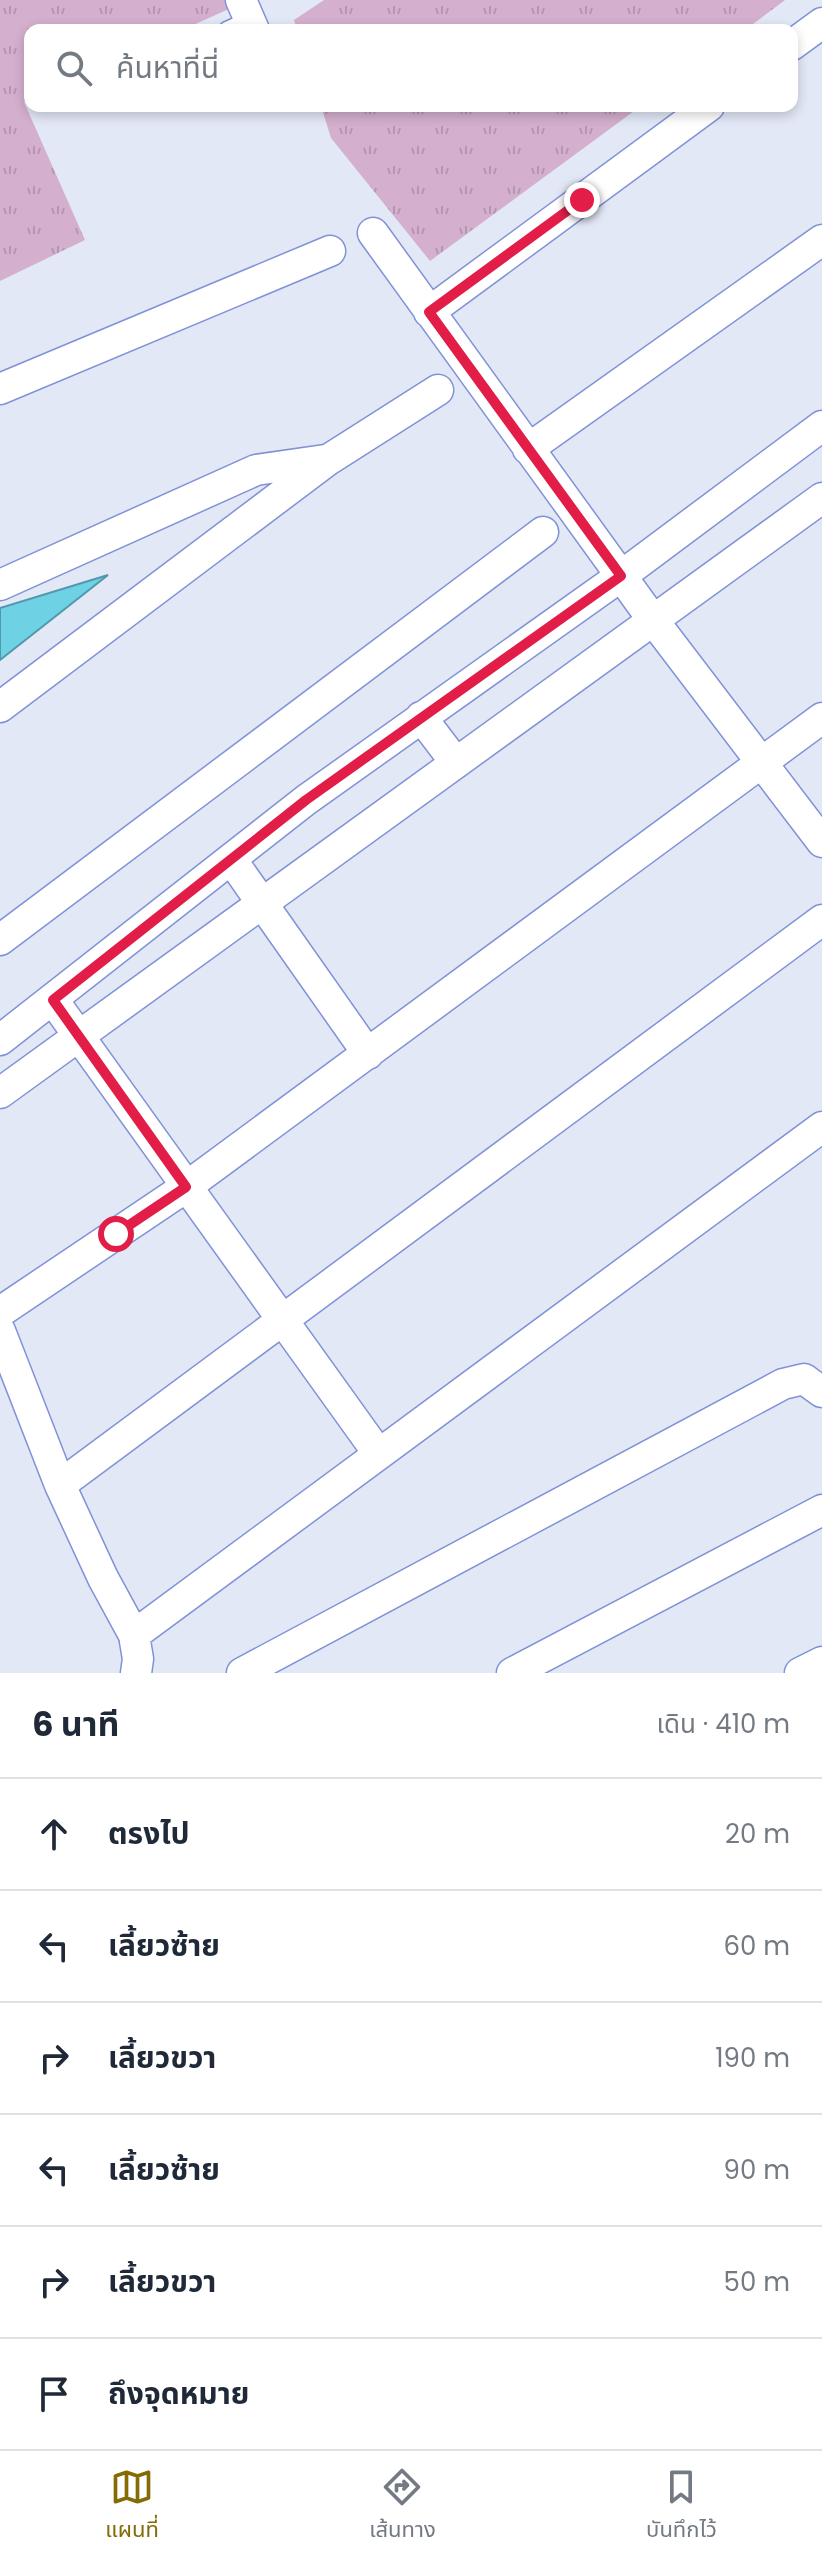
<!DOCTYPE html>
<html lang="th">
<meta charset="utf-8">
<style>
:root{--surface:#fff;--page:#f6f6f7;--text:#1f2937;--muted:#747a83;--line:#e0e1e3;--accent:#846b05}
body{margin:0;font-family:Poppins,"Noto Sans Thai",sans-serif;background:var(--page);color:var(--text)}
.stop{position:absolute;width:24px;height:24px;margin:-18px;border:6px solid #e11d48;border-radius:50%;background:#fff}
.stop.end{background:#e11d48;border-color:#fff;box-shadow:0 2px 8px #0008}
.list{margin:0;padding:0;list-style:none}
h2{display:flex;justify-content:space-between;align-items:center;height:104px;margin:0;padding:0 32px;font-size:34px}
h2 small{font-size:26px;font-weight:400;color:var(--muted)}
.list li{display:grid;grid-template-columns:52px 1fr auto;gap:24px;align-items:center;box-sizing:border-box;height:112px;padding:0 32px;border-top:2px solid var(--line)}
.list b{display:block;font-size:30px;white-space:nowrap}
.list em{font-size:26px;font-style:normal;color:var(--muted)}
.icon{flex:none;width:44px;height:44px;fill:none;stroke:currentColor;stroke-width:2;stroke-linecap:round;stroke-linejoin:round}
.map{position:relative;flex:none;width:822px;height:1673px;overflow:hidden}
.search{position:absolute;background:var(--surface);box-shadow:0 4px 12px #0003;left:24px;right:24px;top:24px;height:88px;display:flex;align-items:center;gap:20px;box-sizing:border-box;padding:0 28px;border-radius:16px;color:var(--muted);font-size:30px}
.sheet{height:776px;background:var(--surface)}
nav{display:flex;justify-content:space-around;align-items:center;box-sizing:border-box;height:112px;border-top:2px solid var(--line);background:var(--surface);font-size:22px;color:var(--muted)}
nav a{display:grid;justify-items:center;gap:4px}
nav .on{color:var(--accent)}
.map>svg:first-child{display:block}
</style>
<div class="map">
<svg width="822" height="1673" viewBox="0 0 822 1673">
<defs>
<pattern id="grass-tufts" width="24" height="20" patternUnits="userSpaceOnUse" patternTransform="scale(2)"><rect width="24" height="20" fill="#d4afce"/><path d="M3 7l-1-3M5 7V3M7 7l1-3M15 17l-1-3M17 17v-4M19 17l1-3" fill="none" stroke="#b596b1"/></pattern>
</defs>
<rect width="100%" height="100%" fill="#e3e8f7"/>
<!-- grass -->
<path fill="url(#grass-tufts)" d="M0,0h225l4,9 -47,21h-152v69l-6,3 61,138 -85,41z
M324,0h461l-40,30h-448l-3,-10z
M321,106h320l-211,155 -99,-123z"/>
<!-- water -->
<path fill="#6fd1e4" stroke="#5298ad" stroke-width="2" d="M108,575l-108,85v-52z"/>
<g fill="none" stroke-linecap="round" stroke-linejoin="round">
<!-- service casing -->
<g stroke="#8092d7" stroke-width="19">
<path id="service" d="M227,30l22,-10"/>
</g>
<!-- minor casing -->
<g stroke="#8092d7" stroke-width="33">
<path id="minor" d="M241,0l13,30
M792,45l30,-22
M373,233l280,387 169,222
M429,312l280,-206
M0,389l330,-138
M528,449l294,-209
M0,585l256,-115 69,-10
M0,707l328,-247 110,-70
M421,717l35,46
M231,859l137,195
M0,940l543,-408
M53,1000l325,453
M0,1040l306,-240 315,-224 201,-150
M0,1093l822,-595
M0,1312l186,-125 636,-469
M0,1331l60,154 43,93 31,57 4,24 -2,14
M60,1485l762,-565
M134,1635l688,-508
M242,1673l541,-289 21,-5 18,13
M512,1673l310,-163
M800,1673l22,-11"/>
</g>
<!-- service -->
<use href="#service" stroke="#fff" stroke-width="16"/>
<!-- minor -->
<use href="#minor" stroke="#fff" stroke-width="30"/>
</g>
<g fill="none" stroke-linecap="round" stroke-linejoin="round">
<!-- route -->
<path stroke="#e11d48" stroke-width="10" d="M116,1234l70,-47 -133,-187 253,-200 315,-224 -192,-264 153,-112"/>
</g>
</svg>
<div class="stop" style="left:116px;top:1234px"></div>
<div class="stop end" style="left:582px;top:200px"></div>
<div class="search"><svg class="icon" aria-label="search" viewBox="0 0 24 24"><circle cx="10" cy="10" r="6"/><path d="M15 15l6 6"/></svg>ค้นหาที่นี่</div>
</div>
<section class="sheet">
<h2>6 นาที<small>เดิน · 410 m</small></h2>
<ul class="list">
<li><svg class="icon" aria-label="ahead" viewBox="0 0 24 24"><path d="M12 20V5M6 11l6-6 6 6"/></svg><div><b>ตรงไป</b></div><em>20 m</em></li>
<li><svg class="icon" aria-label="left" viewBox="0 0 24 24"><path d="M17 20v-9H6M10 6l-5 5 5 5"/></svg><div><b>เลี้ยวซ้าย</b></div><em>60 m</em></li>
<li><svg class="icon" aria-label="right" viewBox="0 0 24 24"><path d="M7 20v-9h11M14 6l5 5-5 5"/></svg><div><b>เลี้ยวขวา</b></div><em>190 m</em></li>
<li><svg class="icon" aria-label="left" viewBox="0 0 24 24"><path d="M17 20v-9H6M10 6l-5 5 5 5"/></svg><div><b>เลี้ยวซ้าย</b></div><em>90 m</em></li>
<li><svg class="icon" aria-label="right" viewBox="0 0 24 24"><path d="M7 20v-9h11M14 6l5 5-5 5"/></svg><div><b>เลี้ยวขวา</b></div><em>50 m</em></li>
<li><svg class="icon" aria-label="arrive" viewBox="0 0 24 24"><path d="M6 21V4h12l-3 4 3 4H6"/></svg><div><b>ถึงจุดหมาย</b></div></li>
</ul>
</section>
<nav>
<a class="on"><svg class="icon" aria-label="map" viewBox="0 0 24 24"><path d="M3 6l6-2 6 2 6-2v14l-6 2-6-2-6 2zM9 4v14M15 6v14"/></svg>แผนที่</a>
<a><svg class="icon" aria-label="directions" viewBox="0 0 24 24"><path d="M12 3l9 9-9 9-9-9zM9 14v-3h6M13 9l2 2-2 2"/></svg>เส้นทาง</a>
<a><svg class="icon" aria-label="saved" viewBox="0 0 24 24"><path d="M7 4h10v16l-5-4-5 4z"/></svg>บันทึกไว้</a>
</nav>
